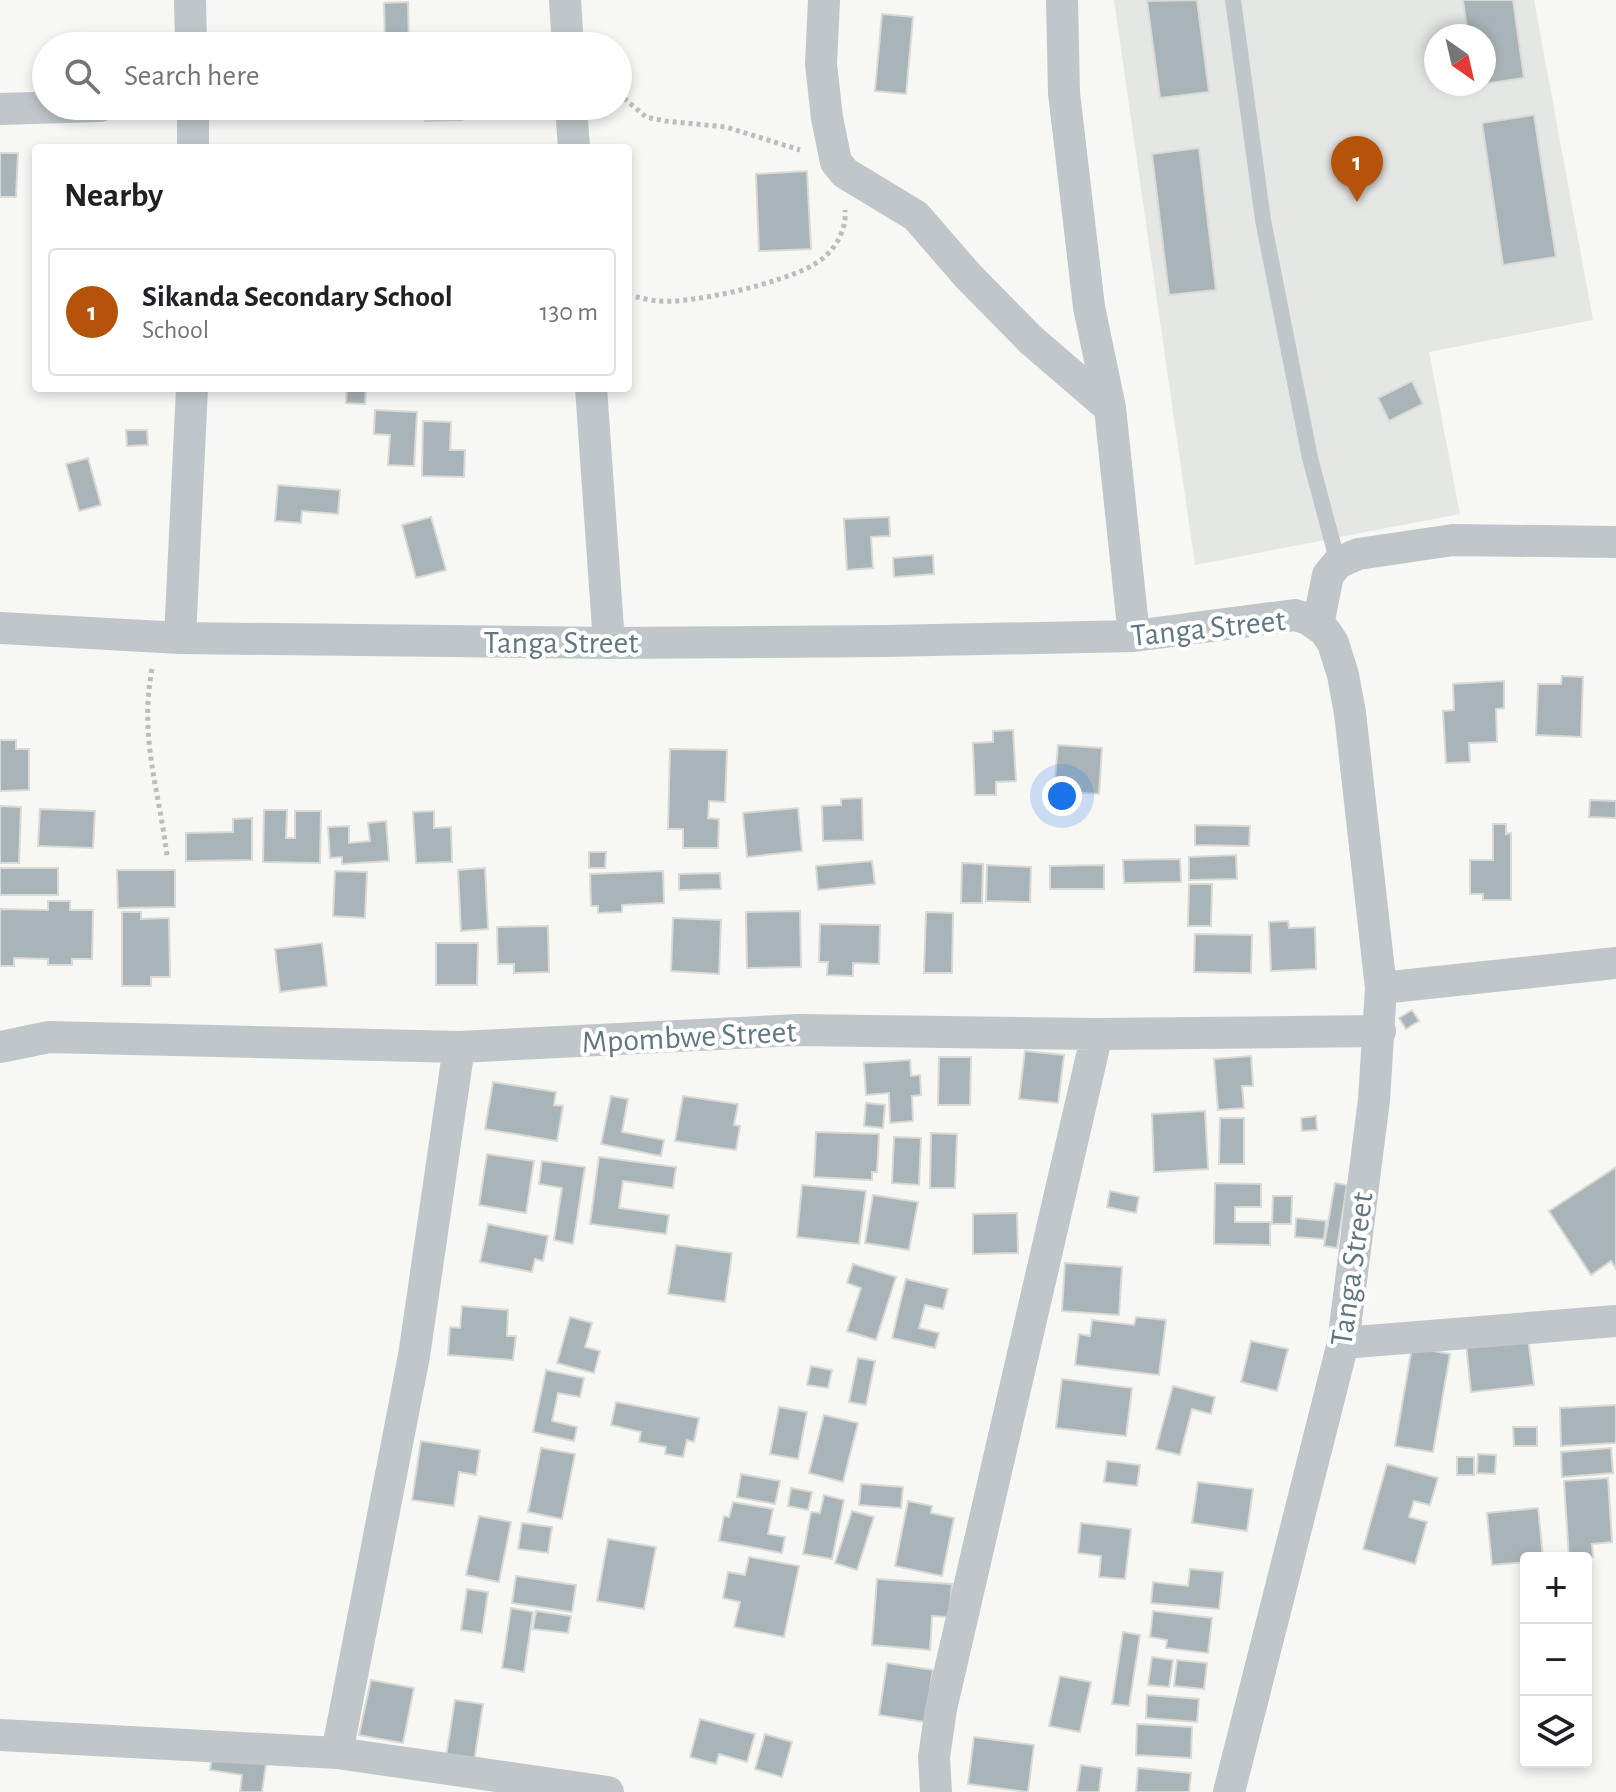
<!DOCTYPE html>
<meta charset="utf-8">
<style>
:root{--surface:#fff;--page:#f6f6f6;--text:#202124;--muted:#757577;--line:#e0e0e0;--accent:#b45309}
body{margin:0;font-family:"Alegreya Sans",sans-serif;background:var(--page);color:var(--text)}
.controls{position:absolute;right:24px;bottom:24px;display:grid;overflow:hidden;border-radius:8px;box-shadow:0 4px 12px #0003}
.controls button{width:72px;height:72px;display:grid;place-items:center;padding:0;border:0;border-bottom:2px solid var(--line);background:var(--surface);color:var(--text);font:40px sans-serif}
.compass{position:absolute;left:1424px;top:24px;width:72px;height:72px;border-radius:50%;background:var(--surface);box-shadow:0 4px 12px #0003;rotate:146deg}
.you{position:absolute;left:1062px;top:796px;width:28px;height:28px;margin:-20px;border:6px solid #fff;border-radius:50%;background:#1a73e8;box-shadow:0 0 0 12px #1a73e833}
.badge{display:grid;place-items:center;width:52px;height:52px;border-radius:50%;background:var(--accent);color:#fff;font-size:26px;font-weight:700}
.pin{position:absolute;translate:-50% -66px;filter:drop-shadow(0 2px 4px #0008)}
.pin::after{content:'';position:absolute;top:42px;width:28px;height:24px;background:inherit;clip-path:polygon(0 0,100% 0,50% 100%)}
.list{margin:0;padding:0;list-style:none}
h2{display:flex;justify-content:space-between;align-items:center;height:104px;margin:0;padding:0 32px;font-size:34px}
h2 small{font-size:26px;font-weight:400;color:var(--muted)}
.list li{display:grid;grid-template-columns:52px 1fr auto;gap:24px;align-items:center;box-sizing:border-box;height:128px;margin:0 16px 16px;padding:0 16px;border:2px solid var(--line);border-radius:8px}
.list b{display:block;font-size:30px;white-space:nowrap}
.list p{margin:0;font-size:26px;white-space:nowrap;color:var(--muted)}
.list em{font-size:26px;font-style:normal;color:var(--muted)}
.icon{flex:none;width:44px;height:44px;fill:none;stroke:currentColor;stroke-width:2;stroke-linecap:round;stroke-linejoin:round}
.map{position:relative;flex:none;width:1616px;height:1792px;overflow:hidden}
.search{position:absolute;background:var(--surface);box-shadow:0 4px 12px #0003;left:32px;top:32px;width:600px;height:88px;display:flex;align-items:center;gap:20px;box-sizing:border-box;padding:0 28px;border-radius:44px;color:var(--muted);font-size:30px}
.panel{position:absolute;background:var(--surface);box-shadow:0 4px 12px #0003;left:32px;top:144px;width:600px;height:248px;border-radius:8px}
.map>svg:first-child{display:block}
</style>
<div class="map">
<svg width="1616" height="1792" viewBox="0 0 1616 1792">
<rect width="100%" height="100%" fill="#f7f7f4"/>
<!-- built -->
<path fill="#e5e7e5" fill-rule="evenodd" d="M1114,0h420l59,320 -164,32 31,162 -265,51zM1436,36h48v48h-48z"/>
<!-- building -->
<path fill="#a8b4b8" stroke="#d9d9d6" stroke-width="2" d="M1197,0l12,92 -49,6 -13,-97z
M1463,0h50l11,78 -40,6v-48h-16z
M408,2l1,44h-37l13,-1 -1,-42z
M882,14l31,3 -7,77 -31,-3z
M425,106h37v14l-37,1z
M1534,115l22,142 -53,8 -21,-142z
M1199,148l17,142 -47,5 -17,-141z
M0,153h18l-2,44h-16z
M807,171l4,78 -52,2 -3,-77z
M1412,381l11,23 -34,17 -11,-23z
M347,388h19l-1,16 -19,-1z
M375,410l42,2 -3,54 -26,-1 2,-30 -16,-1z
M423,421l28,1 -1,28h15l-1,27 -42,-1z
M126,430h21l1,15 -21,1z
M88,458l13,47 -22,6 -13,-47z
M278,485l62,5 -2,24 -36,-3 -1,12 -26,-2z
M431,517l15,53 -30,8 -14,-53z
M889,517l1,19 -19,1 2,31 -26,2 -3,-51z
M933,555l1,19 -40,3 -1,-19z
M1562,676l21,1 -2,60 -45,-2 2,-51h23z
M1504,681v27l-8,1 1,33 -28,1 1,19 -24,1 -3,-52 11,-1 -1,-26z
M1013,730l3,51 -20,1v13h-21l-2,-52 20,-1v-11z
M0,740h16v9h13v41l-29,1z
M1058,745l44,3 -3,46 -45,-3z
M670,749l57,1 -2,52 -16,-1 -1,17 11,1 -1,29h-35v-19h-15z
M862,798l1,42 -40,1 -1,-35 19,-1v-6z
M1590,800l26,1v17l-27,-1z
M0,806l21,1 -2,56h-19z
M798,808l4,43 -55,6 -4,-44z
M40,809l55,2 -2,37 -55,-2z
M264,810h23l-1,28h9v-27h26l-1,52 -57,-1z
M434,811v17l17,-1 1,35 -36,1 -3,-51z
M252,818v42l-66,1v-28l47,-1v-13z
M386,821l3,40 -47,3v-7l-12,1 -2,-31 21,-1v17l21,-2 -2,-18z
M1493,824h13v10l5,-1v67h-28v-6h-13v-34h23z
M1195,825l55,1 -1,20 -54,-1z
M589,852h17l-1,16h-16z
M1236,855l1,24 -48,1v-23z
M1180,859l1,23 -57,1 -1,-23z
M872,861l3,23 -57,6 -2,-24z
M962,863l21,1 -1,39h-21z
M987,865l44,2 -1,35 -44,-1z
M1104,865v24h-54v-23z
M0,868h58v27h-58z
M485,868l3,61 -27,2 -3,-61z
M117,870h58v37l-57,1z
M335,871l32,1 -2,46 -32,-2z
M663,871l1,32 -42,2v7l-24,1v-7h-7l-1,-32z
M720,873l1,16 -42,1v-16z
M1189,884h23l-1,42h-23z
M48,901h22v9h23l-1,49h-20v6h-24v-6l-34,-1v8h-14v-57l48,1z
M800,911l1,56 -54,1 -1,-56z
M122,912h19v7l28,-1 1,59h-19v9h-29z
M926,912l27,1 -1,60h-28z
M673,918l48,2 -2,54 -48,-3z
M1288,921l1,7 26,-1 1,42 -45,2 -2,-49z
M820,924l60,1 -1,39 -26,-1v13l-26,-1 1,-13h-9z
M548,926l1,46 -35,1v-9h-16l-1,-37z
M1195,934l57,1 -1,38 -57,-1z
M322,943l5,43 -47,6 -5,-43z
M436,943h42l-1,42h-41z
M1412,1010l7,11 -13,8 -7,-11z
M1025,1051l39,4 -6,48 -39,-4z
M1251,1056l2,30h-11l2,22 -26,2 -4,-51z
M939,1057h32l-1,48h-32z
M910,1060l1,16 9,-1 1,20 -9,1 1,25 -23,2 -1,-30 -23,2 -2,-32z
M493,1082l63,10 -2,13 9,1 -6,35 -72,-12z
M611,1096l17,3 -6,33 42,8 -3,16 -60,-12z
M683,1096l55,8 -4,21 6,1 -4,24 -61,-9z
M866,1103l19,2 -2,23 -19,-2z
M1205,1111l3,58 -54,3 -2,-58z
M1316,1116l1,14 -15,1 -1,-13z
M1220,1118h24v46h-25z
M816,1132l63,2 -2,38h-5v8l-58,-3z
M931,1133l26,1 -2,54h-25z
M894,1137l27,1 -2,47 -27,-2z
M487,1154l47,7 -8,52 -47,-8z
M599,1157l77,10 -3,21 -50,-7 -4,27 50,7 -3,19 -76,-10z
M542,1161l43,6 -12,77 -19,-4 8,-52 -23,-4z
M1616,1167v102l-5,-8 -20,14 -42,-64z
M1215,1183l46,1v23h-26v15h35v23l-56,-1z
M1335,1183l12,2 -10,63 -13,-2z
M802,1185l64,6 -7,53 -62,-7z
M1110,1191l29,6 -3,16 -29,-6z
M873,1195l45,7 -9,48 -44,-7z
M1273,1196h19l-1,28h-19z
M1017,1213l1,40 -45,1v-40z
M1296,1218l30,3 -2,18 -29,-2z
M488,1224l60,12 -5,25 -8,-2 -3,13 -52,-10z
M676,1245l56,8 -7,49 -57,-8z
M1065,1263l57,4 -3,48 -57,-4z
M853,1264l43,13 -20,63 -29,-9 14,-43 -14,-5z
M906,1279l42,10 -5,20 -18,-4 -6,23 20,5 -4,15 -43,-10z
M462,1306l46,4 -1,26h9l-3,24 -65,-5 2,-28 10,1z
M570,1317l22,6 -7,24 15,4 -6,22 -37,-10z
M1136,1317l30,3 -7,55 -84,-10 4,-31 11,2 2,-16 42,5z
M1528,1338l6,47 -63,7 -5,-48z
M1251,1341l37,8 -11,42 -36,-9z
M1412,1347l38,7 -17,98 -38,-6z
M858,1358l17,3 -9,44 -17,-3z
M811,1366l21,4 -4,18 -21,-3z
M546,1370l38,8 -4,19 -22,-4 -6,28 25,6 -3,14 -41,-9z
M1062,1379l70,9 -6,48 -70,-8z
M1173,1386l42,11 -4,17 -19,-5 -12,46 -24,-6z
M616,1402l83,16 -5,24 -7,-2 -4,17 -18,-3 1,-7 -27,-5 2,-10 -30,-7z
M1616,1405v38l-55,3 -1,-38z
M779,1407l28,5 -9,47 -28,-5z
M824,1415l34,8 -15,59 -34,-9z
M1513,1427h24v19h-23z
M421,1441l59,9 -4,25 -17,-3 -5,34 -42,-6z
M541,1448l34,6 -13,65 -34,-7z
M1611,1448l2,25 -51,4 -1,-25z
M1478,1454l18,1 -1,19 -18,-1z
M1457,1457h17v18h-17z
M1107,1461l33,4 -3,21 -33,-4z
M1387,1464l51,14 -8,27 -16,-4 -5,16 18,5 -12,42 -52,-15z
M741,1474l39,7 -5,23 -38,-7z
M1608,1478l4,64 -20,2 1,13 -24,1 -5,-77z
M1198,1482l55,7 -6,42 -55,-8z
M861,1484l42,3 -2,21 -42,-3z
M791,1488l21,4 -4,18 -20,-4z
M824,1495l20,5 -12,59 -29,-5 8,-42 9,1z
M908,1501l24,5 -1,7 23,5 -12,58 -47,-10z
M733,1502l40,7 -5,25 17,3 -3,16 -63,-12 5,-25 5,1z
M1538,1508l5,50h-17v4l-34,3 -5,-52z
M852,1511l22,6 -17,53 -22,-7z
M479,1516l32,6 -12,60 -33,-7z
M522,1523l30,4 -4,26 -30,-4z
M1081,1523l50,6 -6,50 -26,-2 2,-21 -23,-3z
M608,1539l48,8 -12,62 -47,-8z
M749,1557l50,9 -15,71 -50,-10 6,-25 -17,-4 5,-26 17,3z
M1190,1569l33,3 -4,37 -68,-6 2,-21 35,4z
M516,1576l60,9 -4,27 -60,-9z
M877,1579l75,5 -3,33 -17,-1 -2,34 -58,-5z
M467,1589l21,3 -6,41 -21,-3z
M511,1608l22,4 -9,60 -22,-4z
M536,1611l35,5 -3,17 -35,-4z
M1153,1611l59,7 -4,35 -42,-5 1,-8 -17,-3z
M1123,1632l17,3 -11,71 -17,-2z
M1152,1657l21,3 -4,27 -21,-2z
M1177,1660l30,3 -3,26 -30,-3z
M887,1663l46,7 -8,52 -46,-7z
M1060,1676l31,6 -11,50 -31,-6z
M371,1680l43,8 -11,55 -44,-8z
M1147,1695l52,4 -2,23 -51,-4z
M455,1700l28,4 -10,64 -28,-5z
M700,1719l55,15 -8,28 -28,-8 -3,10 -26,-7z
M1137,1724l55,3 -1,31 -55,-3z
M765,1734l27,8 -10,35 -27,-8z
M974,1737l60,8 -6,47 -60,-8z
M213,1749l54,8 -5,35h-22l2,-17 -32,-5z
M1081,1765l21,3 -3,24h-22z
M1138,1768l53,5 -2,19h-53z"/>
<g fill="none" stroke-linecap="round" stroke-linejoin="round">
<!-- path -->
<path stroke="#babec0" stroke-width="5" stroke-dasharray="4 4" stroke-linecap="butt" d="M618,93l28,24 19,4 61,6 74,23
M628,295c10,2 20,5 30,6 35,3 124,-18 155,-36 20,-11 34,-33 32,-55
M152,669c-13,69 7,120 15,187"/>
<!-- service -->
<path stroke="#c0c6c9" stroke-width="16" d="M1233,0l30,220 47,238 28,105"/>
<!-- minor -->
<path stroke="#c0c6c9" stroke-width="32" d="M190,0l1,46
M565,0l3,46
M824,0l-3,64 6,54 9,44 9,11 71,43 52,60 63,64 79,68
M1062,0l2,93 25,214 21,101 24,228
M193,106v42
M571,106l3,42
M0,109l100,-3
M591,388l18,255
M1318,625l10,-50 10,-12 20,-9 95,-14 163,2
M0,628l180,10 429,5 277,-2 248,-5 161,-21 13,4 17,12 8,12 10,32 7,38 31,275 -7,112 -31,243 -114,449
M180,638l12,-250
M1381,988l235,-25
M0,1047l49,-10 410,10 339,-17 299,4 283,-3
M1343,1343l273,-22
M0,1735l337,18 271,39
M337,1753l77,-397 45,-309
M936,1792l-2,-35 7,-48 156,-675"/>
</g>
<g text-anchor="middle" stroke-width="8" stroke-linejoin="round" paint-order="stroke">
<!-- street labels -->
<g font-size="32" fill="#607781" stroke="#fff">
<text transform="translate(1208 627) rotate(-6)" y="11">Tanga Street</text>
<text x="561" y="653">Tanga Street</text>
<text transform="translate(689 1036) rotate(-3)" y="11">Mpombwe Street</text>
<text transform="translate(1351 1269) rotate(-82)" y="11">Tanga Street</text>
</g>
</g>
</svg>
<div class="controls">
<button>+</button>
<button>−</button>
<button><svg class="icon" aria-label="layers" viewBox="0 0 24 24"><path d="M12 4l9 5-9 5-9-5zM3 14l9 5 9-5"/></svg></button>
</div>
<svg class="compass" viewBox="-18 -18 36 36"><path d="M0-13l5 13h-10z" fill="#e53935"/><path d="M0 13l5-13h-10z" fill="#757577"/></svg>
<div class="you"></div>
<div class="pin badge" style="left:1357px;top:202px">1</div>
<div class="search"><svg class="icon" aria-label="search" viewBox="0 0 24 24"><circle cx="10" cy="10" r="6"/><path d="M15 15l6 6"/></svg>Search here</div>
<section class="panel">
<h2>Nearby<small></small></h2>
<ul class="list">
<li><span class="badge">1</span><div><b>Sikanda Secondary School</b><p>School</p></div><em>130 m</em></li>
</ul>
</section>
</div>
